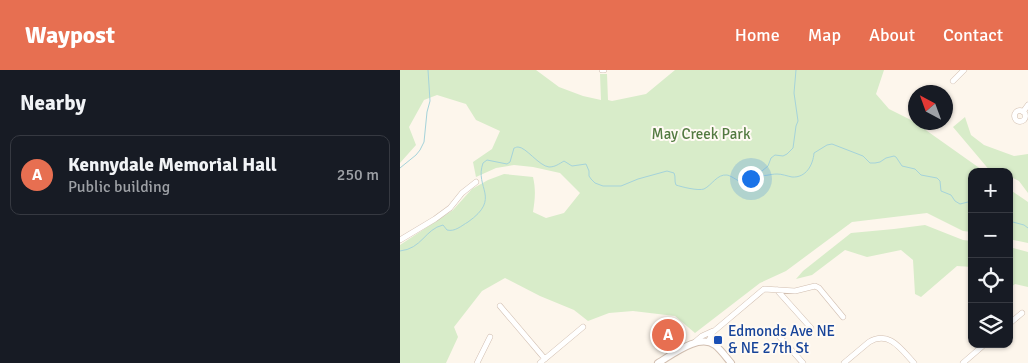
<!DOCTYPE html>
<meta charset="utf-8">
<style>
:root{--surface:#171b24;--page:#242831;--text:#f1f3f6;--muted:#9ea1a6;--line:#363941;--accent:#e76f51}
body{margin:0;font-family:Signika,sans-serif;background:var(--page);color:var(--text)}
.controls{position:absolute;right:15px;bottom:15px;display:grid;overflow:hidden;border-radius:10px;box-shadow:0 1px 4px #0004}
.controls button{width:45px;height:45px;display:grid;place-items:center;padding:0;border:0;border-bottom:1px solid var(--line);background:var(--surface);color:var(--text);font:25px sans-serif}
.compass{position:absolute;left:508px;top:15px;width:45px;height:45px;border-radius:50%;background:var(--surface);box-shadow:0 1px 4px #0004;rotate:319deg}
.you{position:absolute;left:350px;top:108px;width:18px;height:18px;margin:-12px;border:4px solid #fff;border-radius:50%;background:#1a73e8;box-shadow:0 0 0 8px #1a73e833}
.badge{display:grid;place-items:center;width:32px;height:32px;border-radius:50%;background:var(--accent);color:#fff;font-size:16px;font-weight:700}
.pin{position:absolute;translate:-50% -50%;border:2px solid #fff;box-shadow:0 1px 5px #0006}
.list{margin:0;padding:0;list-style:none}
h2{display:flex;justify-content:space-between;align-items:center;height:65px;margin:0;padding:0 20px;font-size:21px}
h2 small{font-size:16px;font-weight:400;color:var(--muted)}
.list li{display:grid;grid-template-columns:32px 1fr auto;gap:15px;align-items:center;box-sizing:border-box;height:80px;margin:0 10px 10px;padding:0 10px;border:1px solid var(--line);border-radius:10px}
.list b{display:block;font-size:19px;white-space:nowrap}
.list p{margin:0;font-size:16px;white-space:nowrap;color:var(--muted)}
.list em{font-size:16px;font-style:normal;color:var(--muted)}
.icon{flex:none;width:28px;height:28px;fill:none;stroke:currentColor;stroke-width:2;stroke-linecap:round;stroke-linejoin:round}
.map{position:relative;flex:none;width:628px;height:293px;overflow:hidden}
header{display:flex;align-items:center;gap:30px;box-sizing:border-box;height:70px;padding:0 25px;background:var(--accent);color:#fff}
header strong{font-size:24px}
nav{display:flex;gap:28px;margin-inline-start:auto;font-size:18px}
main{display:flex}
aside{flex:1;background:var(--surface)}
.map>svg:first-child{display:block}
</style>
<header>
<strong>Waypost</strong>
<nav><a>Home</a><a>Map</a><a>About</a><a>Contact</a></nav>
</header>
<main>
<aside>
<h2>Nearby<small></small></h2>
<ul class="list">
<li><span class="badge">A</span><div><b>Kennydale Memorial Hall</b><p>Public building</p></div><em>250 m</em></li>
</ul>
</aside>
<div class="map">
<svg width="628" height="293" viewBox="0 0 628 293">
<rect width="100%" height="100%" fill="#fdf6ec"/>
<!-- green -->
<path fill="#d8ecc9" d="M0,0h136l23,17 24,9 18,4 -1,-26h7l1,26 4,1 34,-7 29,-24h209l-8,24 13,15 24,12 72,51h-13v60l-9,-1 -36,-18 -75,9 -66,49 -26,12 -65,50 -20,-17 -42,-5 -24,2 -21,8 -14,-11 -34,-14 -35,-18 -23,13 -28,36 4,10 -12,26h-46v-118l53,-35 19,-21 16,-9 16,-6 29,3c3,13 2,22 0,35l13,6 18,-5 16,-20 -20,-20 -27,-6 -19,-2 -18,3 -20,9 -3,-15 19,-13 8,-18 -24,-11 -10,-16 -29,-9 -13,5 -15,27 7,18 -16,18z
M565,47l6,18 13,10 30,11 14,-2v39l-9,-12 -10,-5v-4h-18l-38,-45z
M609,119l19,13v41l-19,-4z
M525,155l38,15 9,1v26l-15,-1 -36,31 -6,-3 -2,-34 -12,-10 -34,7 -22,-7 -33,25 -16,4 7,-8 48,-38 43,-4z
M609,177l19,5v35l-13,-3 -6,5z"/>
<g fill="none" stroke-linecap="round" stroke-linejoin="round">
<!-- stream -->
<path stroke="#a5d3da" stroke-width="1" d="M0,98l16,-13 4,-5 4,-8 3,-30 3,-11 -2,-31
M357,105c7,2 13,-1 20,-1 5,0 10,2 15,3 14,1 21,-12 22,-24l13,-8 5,-1 31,12 7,7h5l5,-1 6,-4 8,-2 2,1 6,9 13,3 6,6 16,3 3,3 1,10 10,4 4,6 5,3 12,-3
M609,151l15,4 4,3
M0,181c22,-2 25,-22 43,-26l4,5c8,2 14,-4 21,-8 34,-24 6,-34 15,-59l4,-3 20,4 3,-2 4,-14c1,0 2,-1 4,-1 8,0 21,19 31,20 6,0 10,-3 15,-6l8,5 14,-2 3,7v5l2,3 4,4 8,3h18l17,-7 29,-8 7,2c2,4 0,8 2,12 6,2 22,6 28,4 8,-4 13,-15 23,-14 5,1 12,7 18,9l5,-1 7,-8 11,-9 3,-8 4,-3 8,1 4,-2 6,-6 3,-22 2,-5 -4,-28 2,-23"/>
<!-- minor casing -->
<g stroke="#d1beb0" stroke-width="6">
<path id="minor" d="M202,0h2
M553,11l11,-11
M614.5 46a5.5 5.5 0 1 1 11 0a5.5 5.5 0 1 1-11 0Z
M623,42l5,-7
M0,170l35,-21 15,-11 12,-15 14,-11
M377,220l34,38
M100,236l45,53
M609,254l13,-11
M378,265l25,28
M295,272l7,-6 11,-5
M308,272l5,-10 51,-43 31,2 20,-5 4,2 24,29
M77,293l13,-26
M140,293l43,-36
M444,293l25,-21c20,-12 32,7 45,21
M563,293l22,-19"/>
</g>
<!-- tertiary casing -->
<g stroke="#d1beb0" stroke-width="8">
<path id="tertiary" d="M258,293c14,-8 41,-30 57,-18 6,5 11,12 16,18"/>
</g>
<!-- minor -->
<use href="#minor" stroke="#fff" stroke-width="5"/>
<!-- tertiary -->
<use href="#tertiary" stroke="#fff" stroke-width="6"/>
</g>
<!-- markers -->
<rect fill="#1a4fb4" stroke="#fffaf3" stroke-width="2" x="313" y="265" width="10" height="10" rx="2.5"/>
<g text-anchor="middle" stroke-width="4" stroke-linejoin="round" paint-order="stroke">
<!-- park labels -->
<g font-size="15" fill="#537a41" stroke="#fffaf3">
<text x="301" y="69">May Creek Park</text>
</g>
<!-- transit labels -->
<g font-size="15" fill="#164399" stroke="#fffaf3" text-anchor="start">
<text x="328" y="266">Edmonds Ave NE<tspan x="328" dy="17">&amp; NE 27th St</tspan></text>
</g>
</g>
</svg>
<div class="controls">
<button>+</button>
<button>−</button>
<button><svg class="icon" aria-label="locate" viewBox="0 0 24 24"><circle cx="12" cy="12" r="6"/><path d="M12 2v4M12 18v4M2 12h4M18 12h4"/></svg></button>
<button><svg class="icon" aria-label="layers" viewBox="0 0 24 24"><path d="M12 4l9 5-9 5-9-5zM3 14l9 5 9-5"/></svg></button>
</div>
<svg class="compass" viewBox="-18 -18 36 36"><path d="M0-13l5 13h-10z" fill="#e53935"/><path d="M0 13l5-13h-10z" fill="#9ea1a6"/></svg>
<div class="you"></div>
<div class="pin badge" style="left:268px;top:265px">A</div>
</div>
</main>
